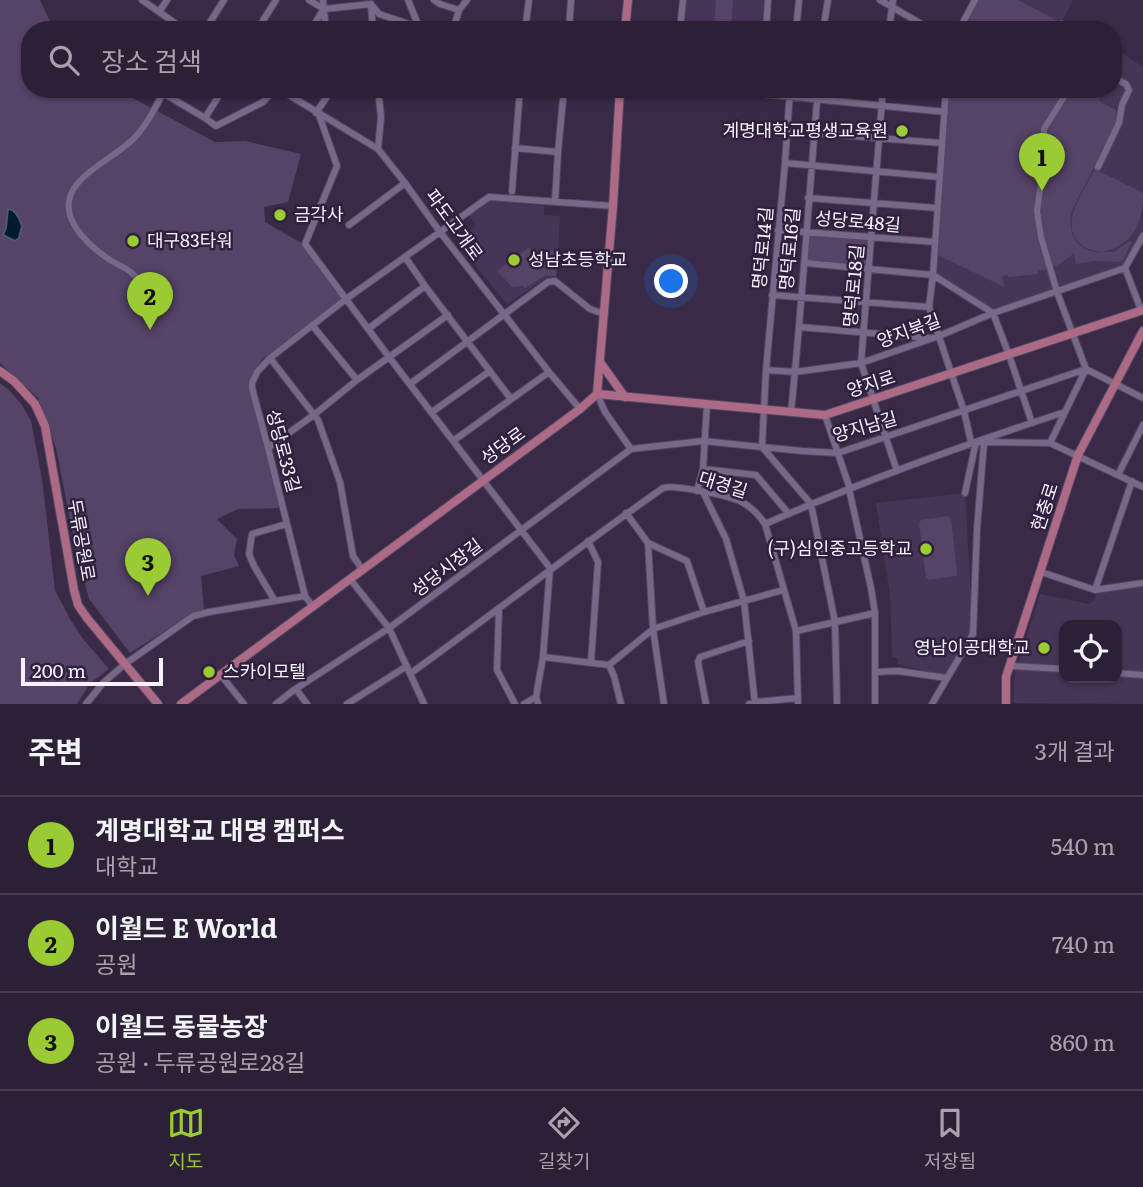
<!DOCTYPE html>
<html lang="ko">
<meta charset="utf-8">
<style>
:root{--surface:#2b2036;--page:#33283e;--text:#f1f3f6;--muted:#a6a3ad;--line:#473e51;--accent:#9bcb32}
body{margin:0;font-family:Literata,"Noto Sans KR",serif;background:var(--page);color:var(--text)}
.controls{position:absolute;right:21px;bottom:21px;display:grid;overflow:hidden;border-radius:14px;box-shadow:0 2px 5px #0004}
.controls button{width:63px;height:63px;display:grid;place-items:center;padding:0;border:0;border-bottom:2px solid var(--line);background:var(--surface);color:var(--text);font:35px sans-serif}
.scale{position:absolute;left:21px;bottom:18px;width:142px;box-sizing:border-box;padding-left:7px;border:4px solid #f6f1fd;border-top:0;font-size:19px;line-height:24px;white-space:nowrap;color:#f6f1fd;-webkit-text-stroke:5px #2f213e;paint-order:stroke}
.you{position:absolute;left:672px;top:282px;width:24px;height:24px;margin:-18px;border:5px solid #fff;border-radius:50%;background:#1a73e8;box-shadow:0 0 0 10px #1a73e833}
.badge{display:grid;place-items:center;width:46px;height:46px;border-radius:50%;background:var(--accent);color:#111;font-size:23px;font-weight:700}
.pin{position:absolute;translate:-50% -58px;filter:drop-shadow(0 2px 4px #0008)}
.pin::after{content:'';position:absolute;top:37px;width:24px;height:21px;background:inherit;clip-path:polygon(0 0,100% 0,50% 100%)}
.list{margin:0;padding:0;list-style:none}
h2{display:flex;justify-content:space-between;align-items:center;height:91px;margin:0;padding:0 28px;font-size:30px}
h2 small{font-size:23px;font-weight:400;color:var(--muted)}
.list li{display:grid;grid-template-columns:46px 1fr auto;gap:21px;align-items:center;box-sizing:border-box;height:98px;padding:0 28px;border-top:2px solid var(--line)}
.list b{display:block;font-size:26px;white-space:nowrap}
.list p{margin:0;font-size:23px;white-space:nowrap;color:var(--muted)}
.list em{font-size:23px;font-style:normal;color:var(--muted)}
.icon{flex:none;width:38px;height:38px;fill:none;stroke:currentColor;stroke-width:2;stroke-linecap:round;stroke-linejoin:round}
.map{position:relative;flex:none;width:1143px;height:704px;overflow:hidden}
.search{position:absolute;background:var(--surface);box-shadow:0 2px 5px #0004;left:21px;right:21px;top:21px;height:77px;display:flex;align-items:center;gap:18px;box-sizing:border-box;padding:0 24px;border-radius:28px;color:var(--muted);font-size:26px}
.sheet{height:385px;background:var(--surface)}
nav{display:flex;justify-content:space-around;align-items:center;box-sizing:border-box;height:98px;border-top:2px solid var(--line);background:var(--surface);font-size:19px;color:var(--muted)}
nav a{display:grid;justify-items:center;gap:4px}
nav .on{color:var(--accent)}
.map>svg:first-child{display:block}
</style>
<div class="map">
<svg width="1143" height="704" viewBox="0 0 1143 704">
<rect width="100%" height="100%" fill="#392b48"/>
<!-- built -->
<path fill="#463557" fill-rule="evenodd" d="M685,0h79l-3,30h-78z
M978,0h95l-12,23z
M1113,49l15,8 15,10v163l-21,37 -126,42h-4l-57,-36 12,-184h166z
M490,201l54,5v9l16,1 -3,61h-9l-41,27 -50,-61 19,-17 -7,-11z
M965,493l8,140 -26,42h-4l-45,-11v-6l-6,-1 -2,-63 -14,-91z
M1143,587v117l-130,-1 2,-29 25,-80 49,10 5,-4 3,-7zM1064,625h53v53h-53z"/>
<!-- green -->
<path fill="#554368" d="M0,0h40l14,30h-24v59h86l99,53 30,-1 56,13 -13,48 -24,5 1,15 38,22 40,55 -81,60 -14,24 34,125 -44,1 -21,10 20,20 -3,16 5,11 -38,10 3,34 -14,5 -60,38 -41,-54 -13,-49 -20,-102 -18,-50 -38,-35z
M716,0h17l-2,26 -17,-1z
M975,0h43l57,30h-116z
M946,89h158l-5,12 17,9 1,13 -46,89c-3,24 5,38 31,41 -5,-2 -11,-3 -16,-5 -32,-18 -2,-57 9,-79l48,24c0,30 -9,52 -41,59h12l16,-11h2l-9,19 -5,2 -24,-1 -18,3 -2,-11c-11,10 -21,16 -36,18v3l-30,3v-2l-5,1 1,11 -70,-34z
M806,232l66,6 -3,30 -64,-5z
M529,247l3,3 9,2 5,8 1,-9h10l-1,25 -10,-1 -21,13 -2,-2 -11,1 -15,-16z
M0,383l9,7 13,15 9,16 11,58 13,111 15,29 13,20 26,30 -19,14 -13,21h-77z
M948,516l3,3 6,53 -1,4 -27,4 -3,-2 -7,-54 2,-4z"/>
<!-- water -->
<path fill="#021a2e" stroke="#4b5a6c" stroke-width="2" d="M8,209c7,0 12,10 14,17l-3,12 -4,3 -12,-6 3,-7z"/>
<g fill="none" stroke-linecap="round" stroke-linejoin="round">
<!-- minor casing -->
<g stroke="#544860" stroke-width="8">
<path id="minor" d="M142,0l43,30
M309,0l15,9 47,-5
M323,0l3,30
M408,0l11,27
M434,0l6,4 19,6
M880,0l52,30
M371,4l8,10 48,16
M371,5l2,25
M159,12l8,-12
M205,30l19,-30
M257,30l19,-30
M311,30l12,-20
M453,30l6,-20 8,-10
M525,30l4,-30
M569,30l2,-30
M680,30l3,-30
M766,30l2,-30
M796,30l3,-30
M823,30l5,-30
M889,30l4,-30
M959,30l16,-30
M1058,30l4,-6
M279,89l99,60 27,34 35,49 109,140 31,37
M378,89l3,28 -3,32
M713,89l232,23
M790,89l-5,74 -19,207 -4,77 49,57 24,118 2,82
M883,89l-22,274 36,108
M946,89l-13,186 -4,32 35,104 7,31 79,1 93,44
M163,93l42,25 18,-29
M316,113l16,-24
M319,115l18,51 -32,78 84,113 161,211 -7,89 -7,40 2,7
M205,118l11,8 47,-24 12,-13
M814,133l127,10
M515,148l43,4
M785,163l154,14
M1098,167l21,-44 3,-18 7,-15 -3,-6 -13,-6
M512,191l8,-102
M808,198l129,10
M555,202l3,-50 6,-63
M349,225l56,-42
M778,230l157,12
M405,257l20,29 86,113
M805,263l128,12 60,38 16,42 23,68
M1125,268l16,42
M772,295l157,12
M152,318c-4,-15 -7,-33 -19,-44 -6,-6 -15,-9 -23,-14 -18,-12 -45,-35 -41,-59 4,-28 51,-45 68,-66 12,-13 20,-31 28,-46
M312,325l45,55
M799,327l130,11
M368,329l57,-43
M270,358l48,62 22,62 13,74 9,13
M766,370l29,2 66,-9 78,-27 54,-23 132,-45 18,-32
M410,384l138,-102 7,-1 35,28 14,5
M597,394l8,18 26,37
M432,412l58,-41
M791,412c11,-107 18,-215 27,-323
M825,415l25,74
M453,441l96,-69
M1050,443l36,-74 -29,-77 -16,-55 -4,-26 6,-43 1,-39 25,-40
M268,448l47,-34 42,-34 91,-65
M703,469l53,6 33,39
M1118,475l25,-50
M849,489l22,99 4,25v91
M697,491l6,-22 4,-65
M703,492l23,47 18,62 11,103
M965,493l11,-51
M626,513l22,30 5,86 11,75
M765,524c98,-43 198,-79 300,-112
M588,541l10,21 -7,100
M648,543l39,18 17,51
M1041,572l54,18 48,-7
M350,579l39,49 35,76
M1095,590l37,-109
M275,601l-21,-35 -5,-12 3,-20 35,-10
M313,607l-8,-11 -37,-148 -16,-60v-5l5,-11 13,-14 76,-59 143,-102 124,9
M499,608l-2,62 18,34
M796,631l79,-18
M543,657l66,8 44,-36 51,-17 79,-22
M609,665l5,11 7,28
M1010,666l54,3
M875,672l23,-1 49,7
M411,673c85,-61 166,-125 252,-185 11,-4 65,8 77,13 10,5 19,14 25,23l31,107 2,73
M1117,673l26,2
M220,674l24,30
M296,689l11,15
M86,704l17,-21 22,-19 68,-48 16,-4 96,-16
M276,704l18,-14 95,-62 242,-179 72,-8 99,10 36,2 248,-84 57,29
M347,704l60,-38
M524,704l12,-7
M706,704l-8,-42 2,-5 49,-16
M749,704l7,-2 42,-4
M932,704l41,-70 4,-105 7,-87"/>
</g>
<!-- major casing -->
<g stroke="#544860" stroke-width="10">
<path id="major" d="M625,30l3,-30
M600,362l25,35
M0,371l14,10 21,23 10,22 29,164 4,15 9,13 71,86
M597,394l228,21 318,-105
M181,704l399,-295 17,-15 16,-188 7,-117
M1006,704v-27l72,-222 65,-124"/>
</g>
<!-- minor -->
<use href="#minor" stroke="#776889" stroke-width="6"/>
<!-- major -->
<use href="#major" stroke="#ac6a86" stroke-width="8"/>
</g>
<!-- markers -->
<g fill="#9bcb32" stroke="#2f213e" stroke-width="2.5">
<circle cx="902" cy="131" r="7"/>
<circle cx="280" cy="215" r="7"/>
<circle cx="133" cy="241" r="7"/>
<circle cx="514" cy="260" r="7"/>
<circle cx="926" cy="549" r="7"/>
<circle cx="1044" cy="648" r="7"/>
<circle cx="209" cy="672" r="7"/>
</g>
<g text-anchor="middle" stroke-width="5" stroke-linejoin="round" paint-order="stroke">
<!-- poi labels -->
<g font-size="18" fill="#f6f1fd" stroke="#2f213e" text-anchor="start">
<text x="888" y="137" text-anchor="end">계명대학교평생교육원</text>
<text x="294" y="221">금각사</text>
<text x="147" y="247">대구83타워</text>
<text x="528" y="266">성남초등학교</text>
<text x="912" y="555" text-anchor="end">(구)심인중고등학교</text>
<text x="1030" y="654" text-anchor="end">영남이공대학교</text>
<text x="223" y="678">스카이모텔</text>
</g>
<!-- street labels -->
<g font-size="18" fill="#f6f1fd" stroke="#2f213e">
<text transform="translate(858 222) rotate(5)" y="6">성당로48길</text>
<text transform="translate(454 225) rotate(54)" y="6">파도고개로</text>
<text transform="translate(763 248) rotate(-85)" y="6">명덕로14길</text>
<text transform="translate(790 249) rotate(-85)" y="6">명덕로16길</text>
<text transform="translate(854 286) rotate(-85)" y="6">명덕로18길</text>
<text transform="translate(909 331) rotate(-20)" y="6">양지북길</text>
<text transform="translate(871 384) rotate(-18)" y="6">양지로</text>
<text transform="translate(865 427) rotate(-16)" y="6">양지남길</text>
<text transform="translate(503 446) rotate(-36)" y="6">성당로</text>
<text transform="translate(283 451) rotate(75)" y="6">성당로33길</text>
<text transform="translate(723 485) rotate(17)" y="6">대경길</text>
<text transform="translate(1045 507) rotate(-72)" y="6">현충로</text>
<text transform="translate(81 540) rotate(80)" y="6">두류공원로</text>
<text transform="translate(447 568) rotate(-37)" y="6">성당시장길</text>
</g>
</g>
</svg>
<div class="controls">
<button><svg class="icon" aria-label="locate" viewBox="0 0 24 24"><circle cx="12" cy="12" r="6"/><path d="M12 2v4M12 18v4M2 12h4M18 12h4"/></svg></button>
</div>
<div class="scale">200 m</div>
<div class="you"></div>
<div class="pin badge" style="left:1042px;top:191px">1</div>
<div class="pin badge" style="left:150px;top:330px">2</div>
<div class="pin badge" style="left:148px;top:596px">3</div>
<div class="search"><svg class="icon" aria-label="search" viewBox="0 0 24 24"><circle cx="10" cy="10" r="6"/><path d="M15 15l6 6"/></svg>장소 검색</div>
</div>
<section class="sheet">
<h2>주변<small>3개 결과</small></h2>
<ul class="list">
<li><span class="badge">1</span><div><b>계명대학교 대명 캠퍼스</b><p>대학교</p></div><em>540 m</em></li>
<li><span class="badge">2</span><div><b>이월드 E World</b><p>공원</p></div><em>740 m</em></li>
<li><span class="badge">3</span><div><b>이월드 동물농장</b><p>공원 · 두류공원로28길</p></div><em>860 m</em></li>
</ul>
</section>
<nav>
<a class="on"><svg class="icon" aria-label="map" viewBox="0 0 24 24"><path d="M3 6l6-2 6 2 6-2v14l-6 2-6-2-6 2zM9 4v14M15 6v14"/></svg>지도</a>
<a><svg class="icon" aria-label="directions" viewBox="0 0 24 24"><path d="M12 3l9 9-9 9-9-9zM9 14v-3h6M13 9l2 2-2 2"/></svg>길찾기</a>
<a><svg class="icon" aria-label="saved" viewBox="0 0 24 24"><path d="M7 4h10v16l-5-4-5 4z"/></svg>저장됨</a>
</nav>
